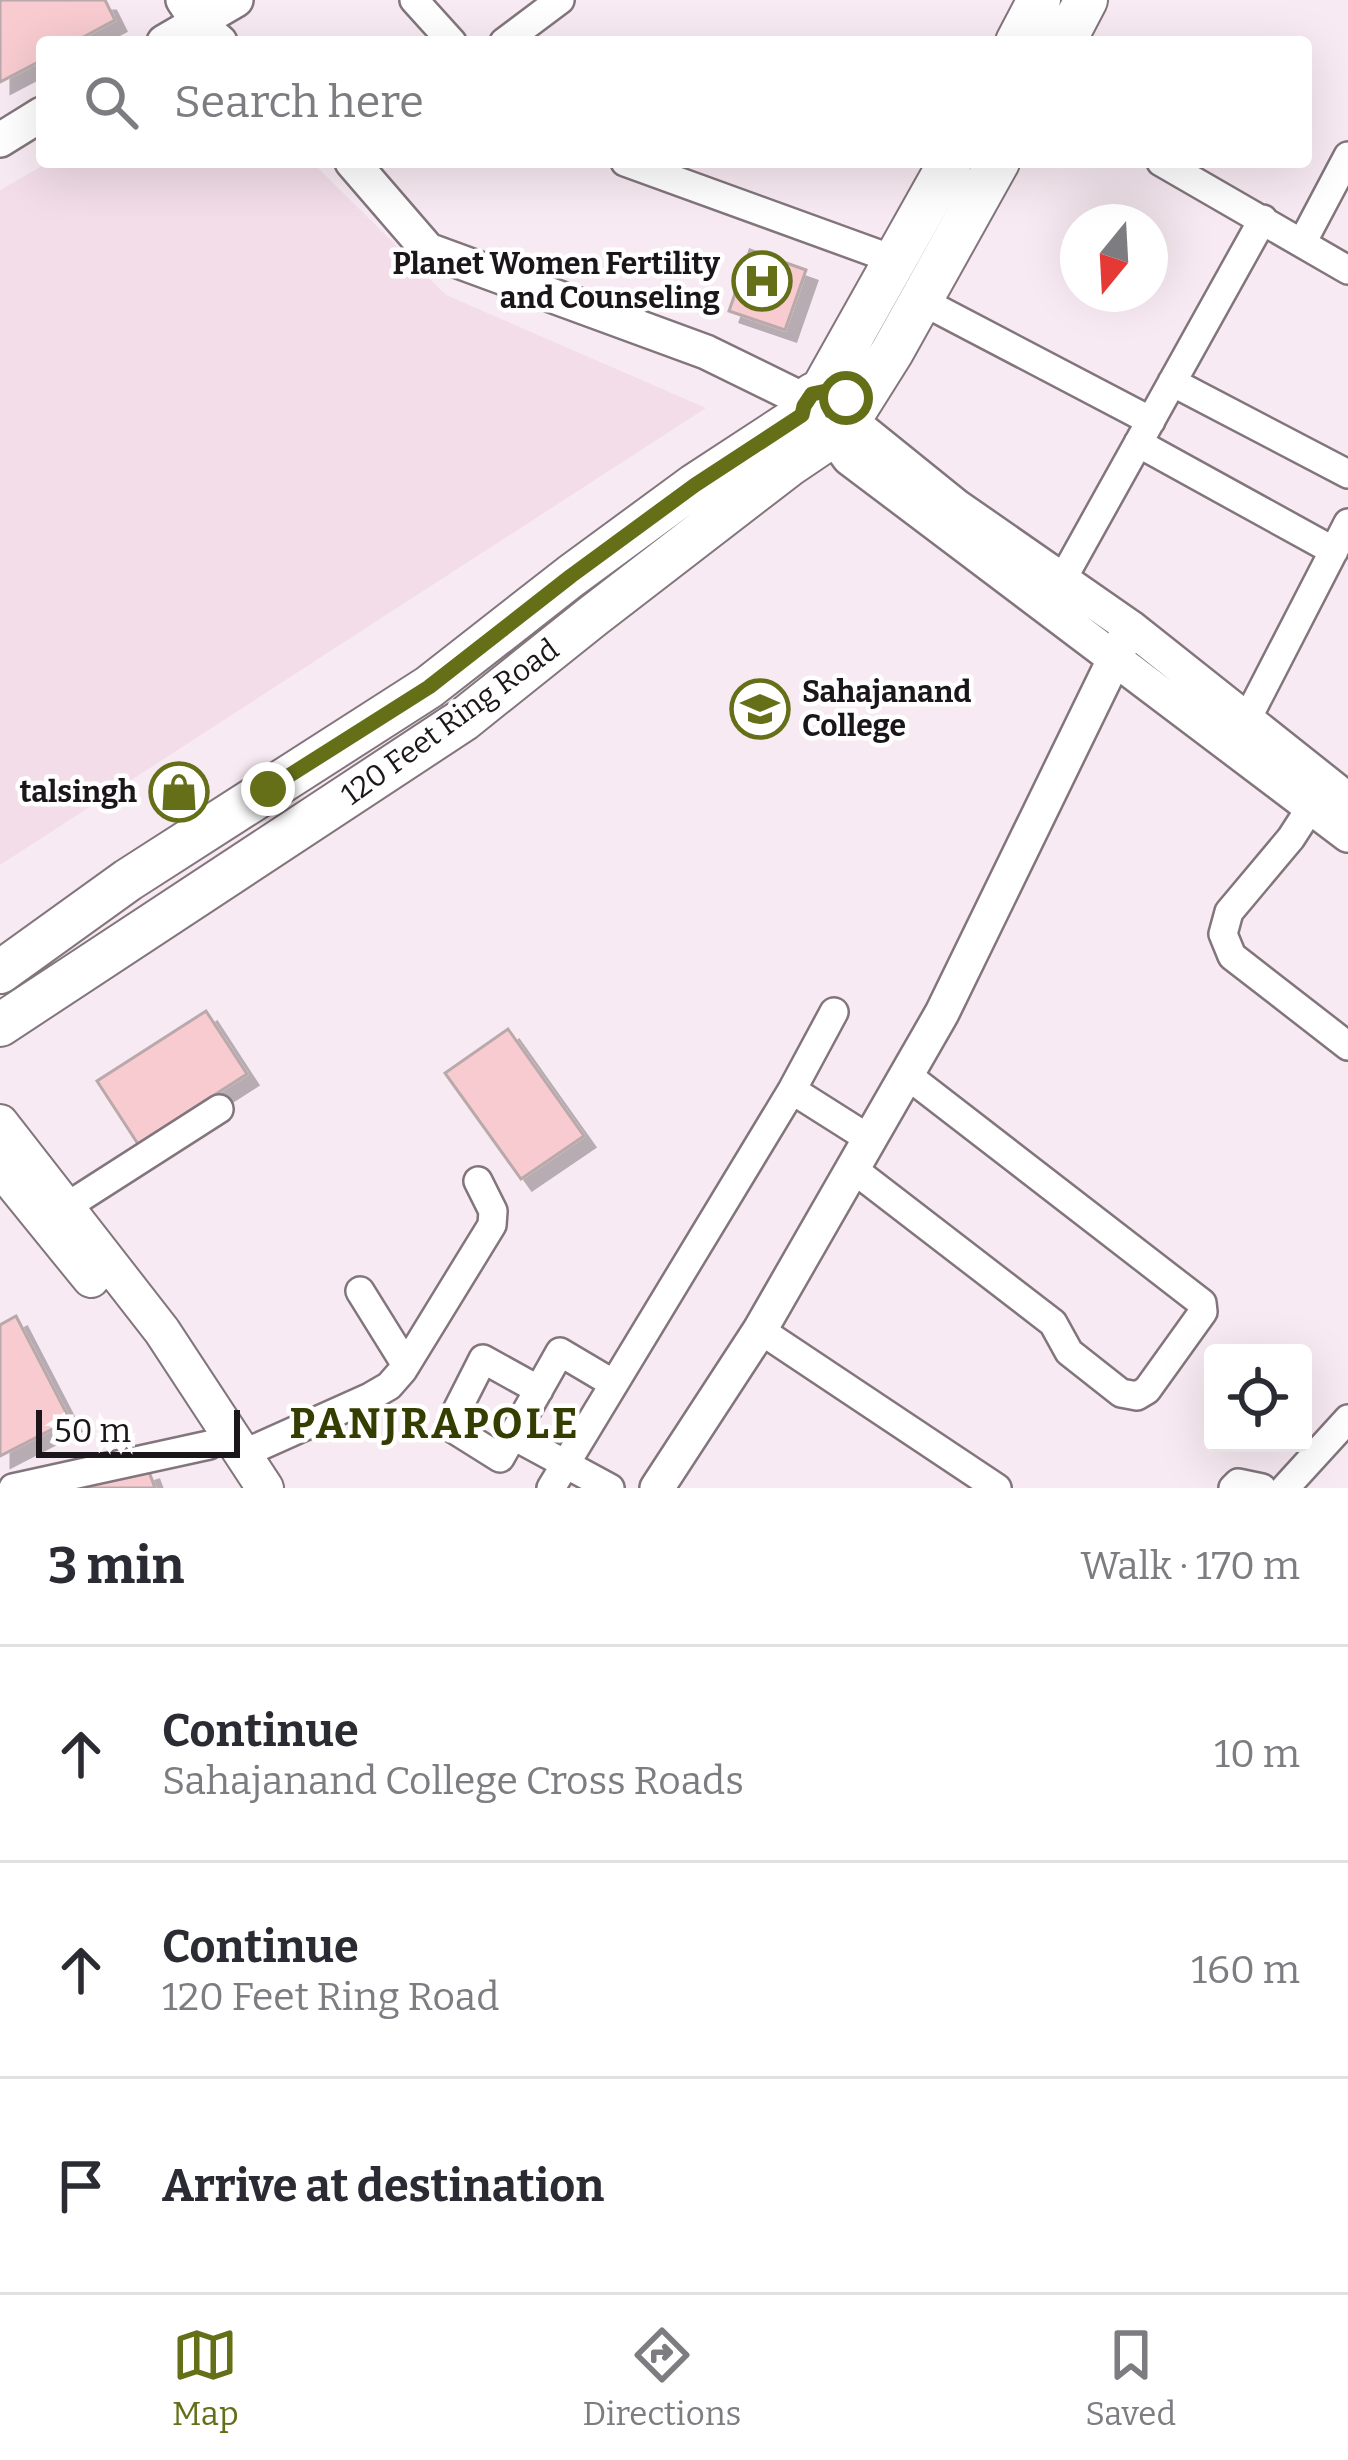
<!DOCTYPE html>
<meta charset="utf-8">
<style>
:root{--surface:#fff;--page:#f7f7f7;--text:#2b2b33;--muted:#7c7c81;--line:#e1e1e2;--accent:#646f18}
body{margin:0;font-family:Bitter,serif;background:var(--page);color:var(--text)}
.controls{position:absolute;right:36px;bottom:36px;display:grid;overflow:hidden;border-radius:12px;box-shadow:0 12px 48px #0002}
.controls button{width:108px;height:108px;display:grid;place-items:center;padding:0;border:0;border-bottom:3px solid var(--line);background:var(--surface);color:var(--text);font:60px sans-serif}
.compass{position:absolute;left:1060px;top:204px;width:108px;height:108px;border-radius:50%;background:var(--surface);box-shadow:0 12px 48px #0002;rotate:198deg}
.scale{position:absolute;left:36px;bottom:30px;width:204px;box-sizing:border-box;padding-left:12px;border:6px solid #1b1619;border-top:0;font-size:33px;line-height:42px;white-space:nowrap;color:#1b1619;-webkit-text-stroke:9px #fff;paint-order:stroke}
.stop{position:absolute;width:36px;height:36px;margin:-27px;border:9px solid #646f18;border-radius:50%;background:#fff}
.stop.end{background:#646f18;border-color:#fff;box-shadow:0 3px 12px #0008}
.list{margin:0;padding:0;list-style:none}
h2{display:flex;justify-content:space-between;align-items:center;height:156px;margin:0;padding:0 48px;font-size:51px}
h2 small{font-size:39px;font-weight:400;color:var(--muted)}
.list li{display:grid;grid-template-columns:78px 1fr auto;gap:36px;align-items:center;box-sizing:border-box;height:216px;padding:0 48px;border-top:3px solid var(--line)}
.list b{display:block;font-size:45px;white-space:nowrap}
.list p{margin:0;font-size:39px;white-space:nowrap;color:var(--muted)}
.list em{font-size:39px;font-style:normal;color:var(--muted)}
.icon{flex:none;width:66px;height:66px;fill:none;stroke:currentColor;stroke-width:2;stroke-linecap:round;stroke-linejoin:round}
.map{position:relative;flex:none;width:1348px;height:1488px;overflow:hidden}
.search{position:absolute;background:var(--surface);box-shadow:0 12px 48px #0002;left:36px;right:36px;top:36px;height:132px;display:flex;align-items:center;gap:30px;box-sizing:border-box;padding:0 42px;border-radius:12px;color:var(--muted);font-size:45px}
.sheet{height:804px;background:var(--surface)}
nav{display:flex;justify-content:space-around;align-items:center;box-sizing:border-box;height:168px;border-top:3px solid var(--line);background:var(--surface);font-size:33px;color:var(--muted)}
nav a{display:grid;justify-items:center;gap:6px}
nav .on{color:var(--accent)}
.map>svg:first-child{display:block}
</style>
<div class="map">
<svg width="1348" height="1488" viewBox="0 0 1348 1488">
<defs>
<filter id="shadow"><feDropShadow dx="11" dy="11" stdDeviation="0" flood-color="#0004"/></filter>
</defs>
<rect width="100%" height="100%" fill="#f8eaf2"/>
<!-- built -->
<path fill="#f2dde9" d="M49,162h263l134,133 260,113 -706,457v-675z"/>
<!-- building -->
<path fill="#f7cbd0" stroke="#b9a9aa" stroke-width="3" filter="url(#shadow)" d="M0,0h105l10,20 -41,22h-32v18l-42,22z
M750,250l56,20 -21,60 -56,-19z
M206,1011l41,63 -109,70 -41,-63z
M508,1029l76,107 -63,43 -76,-106z
M16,1316l54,104 -70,36v-131z
M148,1469l7,19h-75z"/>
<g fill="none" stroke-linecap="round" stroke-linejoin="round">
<!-- minor casing -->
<g stroke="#82757c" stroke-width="32">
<path id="minor" d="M414,0l38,42
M504,42l56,-42
M625,162l270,98
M1161,162l187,108
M1302,243l46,-87
M920,300l231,121
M1172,382l176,92
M1138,443l196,108
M1062,580l201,-361
M1246,721l102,-198
M1311,807l-20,31 -62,74 -6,22 9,22 116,90
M792,1090l42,-78
M853,1169l200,154 16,29 52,41 16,3 10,-6 56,-78 -1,-9 -295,-228
M66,1207l153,-98
M360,1291l46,74
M760,1330l237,158
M539,1390l-56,-31 -34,67 51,32 60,-106 54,32
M512,1435l98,53
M243,1454l127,-57 19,-11 14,-16 89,-145 1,-14 -15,-30
M13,1488l196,-43
M551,1488l241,-398 79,50
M1233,1488l5,-5 24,5
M1285,1488l63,-69"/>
</g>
<!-- tertiary casing -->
<g stroke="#82757c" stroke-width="38">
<path id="tertiary" d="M183,0l16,24 21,18
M164,42l72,-42
M0,140l42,-26
M352,162l76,88 278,102 100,49
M852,422l104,84 174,121 218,173
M835,439l14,19 499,377
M657,1488l103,-158 182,-317 188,-386"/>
</g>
<!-- secondary casing -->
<g stroke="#82757c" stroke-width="40">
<path id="secondary" d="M0,1123l162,208 103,157
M0,1167l91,112"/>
</g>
<!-- primary casing -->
<g stroke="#82757c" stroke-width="46">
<path id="primary" d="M1017,42l22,-42
M1064,42l22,-42
M822,390l128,-228
M853,414l-7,-16c-34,-22 -60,15 -29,40l18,1 13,-8 5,-17 39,-62 106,-190
M0,972l128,-92 301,-193 142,-111 124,-91 107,-70
M0,1025l463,-305 130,-104 196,-151 37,-25"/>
</g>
<!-- minor -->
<use href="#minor" stroke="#fff" stroke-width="27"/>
<!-- tertiary -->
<use href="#tertiary" stroke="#fff" stroke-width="33"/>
<!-- secondary -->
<use href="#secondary" stroke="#fff" stroke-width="36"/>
<!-- primary -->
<use href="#primary" stroke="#fff" stroke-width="42"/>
</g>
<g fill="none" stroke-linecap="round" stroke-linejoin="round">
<!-- route -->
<path stroke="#646f18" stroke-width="15" d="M268,789l161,-102 142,-111 124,-91 107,-70 2,-9 8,-12 19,-4 15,8"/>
</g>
<!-- icons -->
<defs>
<g id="hospital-ring" transform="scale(3)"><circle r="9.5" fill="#fff" stroke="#646f18" stroke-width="1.5"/><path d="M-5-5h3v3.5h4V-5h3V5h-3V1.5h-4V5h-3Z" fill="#646f18"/></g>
<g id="school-ring" transform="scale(3)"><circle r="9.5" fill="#fff" stroke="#646f18" stroke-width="1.5"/><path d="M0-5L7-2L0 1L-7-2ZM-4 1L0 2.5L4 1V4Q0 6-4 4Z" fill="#646f18"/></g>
<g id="shop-ring" transform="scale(3)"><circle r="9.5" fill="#fff" stroke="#646f18" stroke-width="1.5"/><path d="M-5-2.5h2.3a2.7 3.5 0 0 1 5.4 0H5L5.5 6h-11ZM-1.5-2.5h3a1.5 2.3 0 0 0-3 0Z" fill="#646f18"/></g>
</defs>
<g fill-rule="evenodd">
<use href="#hospital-ring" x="762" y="281"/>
<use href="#school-ring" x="760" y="709"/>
<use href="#shop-ring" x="179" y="792"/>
</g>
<g text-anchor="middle" stroke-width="9" stroke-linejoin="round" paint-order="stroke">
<!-- poi labels -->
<g font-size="30" font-weight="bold" fill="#1b1619" stroke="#fff" text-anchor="end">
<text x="720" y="274">Planet Women Fertility<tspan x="720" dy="34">and Counseling</tspan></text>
<text x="802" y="702" text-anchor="start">Sahajanand<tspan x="802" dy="34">College</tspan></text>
<text x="137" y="802">talsingh</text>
</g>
<!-- street labels -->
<g font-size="30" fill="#1b1619" stroke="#fff">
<text transform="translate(450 722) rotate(-36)" y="10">120 Feet Ring Road</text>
</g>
<!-- district labels -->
<g font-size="42" font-weight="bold" letter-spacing="3" fill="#353d00" stroke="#fff">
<text x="435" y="1438">PANJRAPOLE</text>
</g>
</g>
</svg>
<div class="controls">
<button><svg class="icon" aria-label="locate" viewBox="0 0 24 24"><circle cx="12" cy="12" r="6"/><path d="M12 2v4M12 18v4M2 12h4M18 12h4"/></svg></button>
</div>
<svg class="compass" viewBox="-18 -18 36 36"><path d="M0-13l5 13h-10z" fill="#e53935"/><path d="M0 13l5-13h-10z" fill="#7c7c81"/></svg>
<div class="scale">50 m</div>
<div class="stop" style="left:846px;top:398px"></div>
<div class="stop end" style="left:268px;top:789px"></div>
<div class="search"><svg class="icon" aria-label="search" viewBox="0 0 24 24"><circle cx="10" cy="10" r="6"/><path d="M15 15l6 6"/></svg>Search here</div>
</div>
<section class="sheet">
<h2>3 min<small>Walk · 170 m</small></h2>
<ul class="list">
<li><svg class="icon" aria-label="ahead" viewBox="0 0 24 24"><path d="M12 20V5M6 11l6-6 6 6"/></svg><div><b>Continue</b><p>Sahajanand College Cross Roads</p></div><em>10 m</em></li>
<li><svg class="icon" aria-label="ahead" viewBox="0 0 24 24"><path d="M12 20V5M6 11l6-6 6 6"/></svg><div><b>Continue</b><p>120 Feet Ring Road</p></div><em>160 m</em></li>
<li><svg class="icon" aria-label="arrive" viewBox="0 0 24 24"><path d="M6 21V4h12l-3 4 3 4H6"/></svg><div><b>Arrive at destination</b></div></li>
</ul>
</section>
<nav>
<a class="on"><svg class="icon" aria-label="map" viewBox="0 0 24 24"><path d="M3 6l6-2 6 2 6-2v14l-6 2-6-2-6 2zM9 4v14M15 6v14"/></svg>Map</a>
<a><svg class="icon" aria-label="directions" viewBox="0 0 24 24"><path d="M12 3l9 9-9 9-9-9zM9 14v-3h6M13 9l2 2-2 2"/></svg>Directions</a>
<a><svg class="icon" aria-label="saved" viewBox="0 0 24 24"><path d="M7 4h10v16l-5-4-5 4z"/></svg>Saved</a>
</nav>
